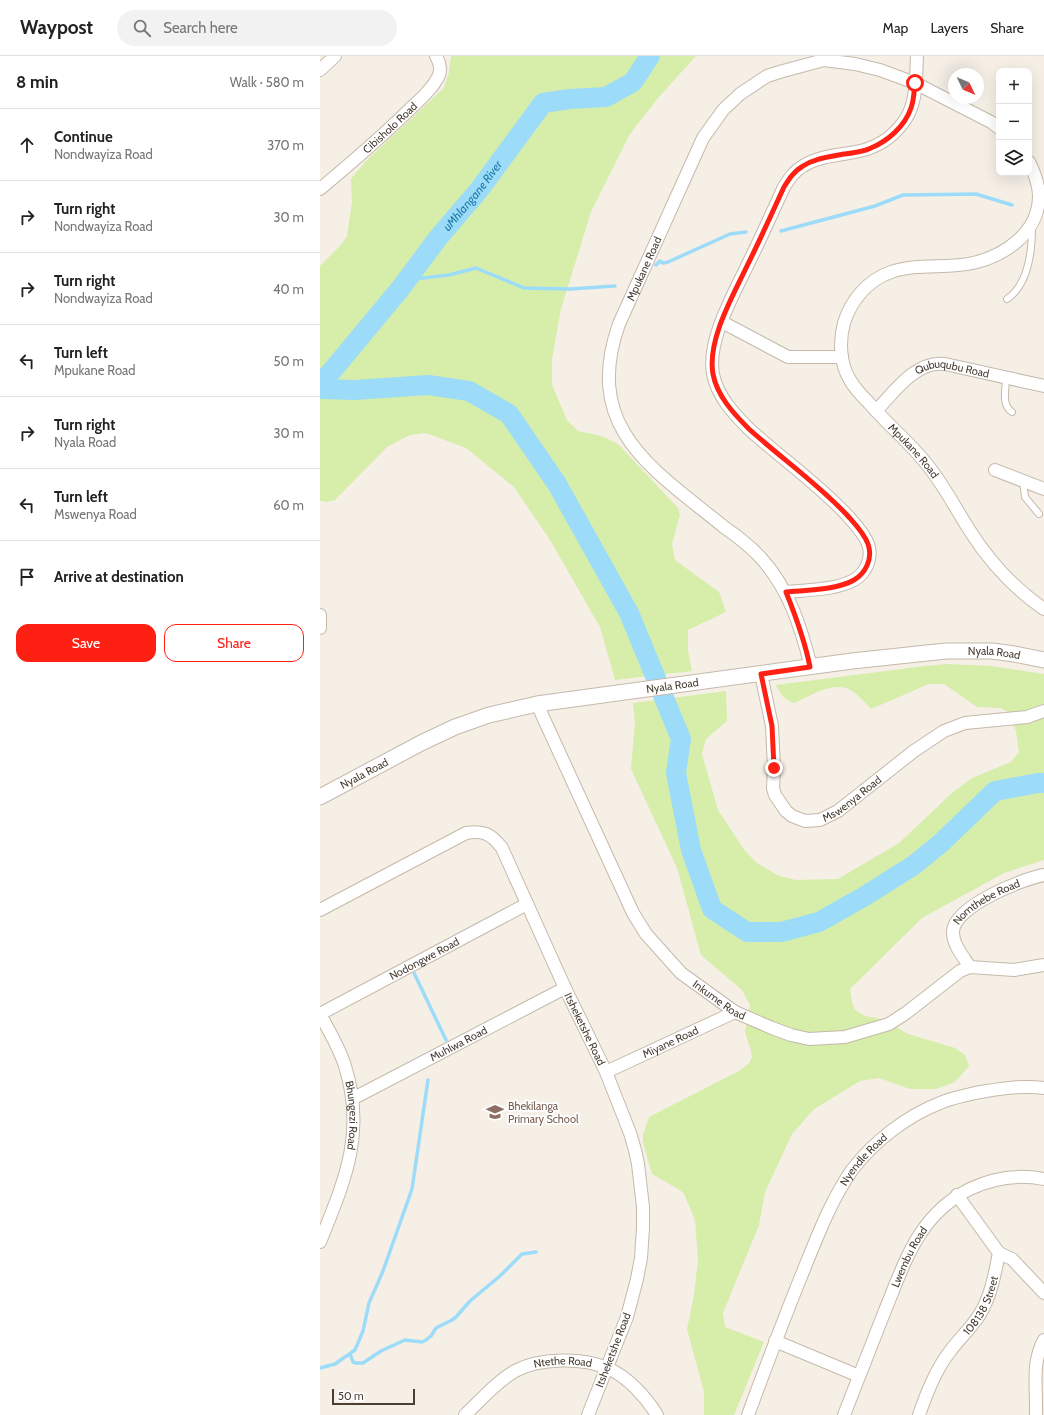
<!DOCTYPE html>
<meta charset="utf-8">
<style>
:root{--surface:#fff;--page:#f2f2f2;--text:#222;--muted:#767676;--line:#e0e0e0;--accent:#ff2014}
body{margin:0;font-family:Cabin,sans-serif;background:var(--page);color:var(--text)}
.controls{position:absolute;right:12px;top:12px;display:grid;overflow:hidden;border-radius:8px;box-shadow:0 4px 16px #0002}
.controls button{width:36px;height:36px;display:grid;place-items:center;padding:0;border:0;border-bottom:1px solid var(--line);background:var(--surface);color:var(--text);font:20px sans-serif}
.compass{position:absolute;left:628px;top:12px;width:36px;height:36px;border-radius:50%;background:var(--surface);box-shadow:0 4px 16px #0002;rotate:134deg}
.scale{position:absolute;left:12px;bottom:10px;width:83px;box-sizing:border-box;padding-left:4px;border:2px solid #493f35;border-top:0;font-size:11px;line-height:14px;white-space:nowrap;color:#493f35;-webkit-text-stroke:3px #fff;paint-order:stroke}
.stop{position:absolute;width:12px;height:12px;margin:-9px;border:3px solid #ff2014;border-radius:50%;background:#fff}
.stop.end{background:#ff2014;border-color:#fff;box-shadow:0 1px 4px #0008}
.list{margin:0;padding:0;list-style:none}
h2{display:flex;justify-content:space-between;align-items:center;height:52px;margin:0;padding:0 16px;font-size:17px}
h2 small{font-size:13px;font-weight:400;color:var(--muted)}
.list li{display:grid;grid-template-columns:26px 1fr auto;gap:12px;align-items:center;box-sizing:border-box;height:72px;padding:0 16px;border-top:1px solid var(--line)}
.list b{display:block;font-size:15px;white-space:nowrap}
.list p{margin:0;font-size:13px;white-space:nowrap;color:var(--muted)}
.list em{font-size:13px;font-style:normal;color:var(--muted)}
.actions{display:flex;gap:8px;padding:12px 16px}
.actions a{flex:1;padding:9px 0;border:1px solid var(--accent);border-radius:12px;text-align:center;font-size:14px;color:var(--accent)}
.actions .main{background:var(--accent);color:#fff}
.icon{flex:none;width:22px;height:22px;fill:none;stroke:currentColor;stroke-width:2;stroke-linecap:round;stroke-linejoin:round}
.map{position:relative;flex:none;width:724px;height:1359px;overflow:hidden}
header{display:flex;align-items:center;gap:24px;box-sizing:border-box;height:56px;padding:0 20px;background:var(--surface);border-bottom:1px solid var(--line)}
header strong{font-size:19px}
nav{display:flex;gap:22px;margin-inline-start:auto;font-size:14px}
.search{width:280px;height:36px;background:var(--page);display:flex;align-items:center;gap:10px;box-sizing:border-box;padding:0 14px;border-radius:22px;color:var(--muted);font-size:15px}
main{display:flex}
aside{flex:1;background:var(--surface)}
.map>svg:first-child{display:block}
</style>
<header>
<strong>Waypost</strong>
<div class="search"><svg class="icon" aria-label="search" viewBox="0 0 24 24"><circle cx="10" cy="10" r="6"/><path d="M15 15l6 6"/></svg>Search here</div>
<nav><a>Map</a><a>Layers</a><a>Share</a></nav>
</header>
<main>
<aside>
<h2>8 min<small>Walk · 580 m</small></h2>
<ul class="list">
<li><svg class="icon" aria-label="ahead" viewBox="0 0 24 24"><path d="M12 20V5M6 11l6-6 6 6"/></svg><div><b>Continue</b><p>Nondwayiza Road</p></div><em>370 m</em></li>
<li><svg class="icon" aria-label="right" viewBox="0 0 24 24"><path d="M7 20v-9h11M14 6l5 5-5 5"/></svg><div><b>Turn right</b><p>Nondwayiza Road</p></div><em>30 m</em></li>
<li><svg class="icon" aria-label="right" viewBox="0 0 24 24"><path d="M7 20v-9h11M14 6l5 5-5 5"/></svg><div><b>Turn right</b><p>Nondwayiza Road</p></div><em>40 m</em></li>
<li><svg class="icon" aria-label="left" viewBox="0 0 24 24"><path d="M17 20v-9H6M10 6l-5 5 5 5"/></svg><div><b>Turn left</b><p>Mpukane Road</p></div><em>50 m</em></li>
<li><svg class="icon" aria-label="right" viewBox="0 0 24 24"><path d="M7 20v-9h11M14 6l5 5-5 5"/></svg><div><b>Turn right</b><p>Nyala Road</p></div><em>30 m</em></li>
<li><svg class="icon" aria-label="left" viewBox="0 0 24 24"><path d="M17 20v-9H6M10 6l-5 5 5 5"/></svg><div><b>Turn left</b><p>Mswenya Road</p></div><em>60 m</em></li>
<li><svg class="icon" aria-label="arrive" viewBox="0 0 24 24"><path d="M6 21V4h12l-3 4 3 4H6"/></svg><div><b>Arrive at destination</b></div></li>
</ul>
<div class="actions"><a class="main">Save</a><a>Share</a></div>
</aside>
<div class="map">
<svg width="724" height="1359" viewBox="0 0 724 1359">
<rect width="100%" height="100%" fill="#f5efe6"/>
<!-- green -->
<path fill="#d6eeaa" d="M131,0h245l-38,42 -28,36 -39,78 -30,97 -9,50v26l15,35 11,11 24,5 16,8 60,64 2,7 -8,29 3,16 44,32 7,20 -38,18v21l4,20 -77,9 -15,-53 -50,-87 -36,-53 -48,-39 -40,-15 -16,2 -23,12 -52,53 -8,2 -7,-1v-235l20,-20 7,-10 5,-34 -1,-23 15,-18 78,-73 5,-16z
M627,608l44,2 53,8v186l-40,13 -82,45 -72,71 2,13 3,8 10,6 17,3 26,15 47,14 10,7 4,11 -14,16 -19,7h-26l-31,-11 -19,3 -46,28 -22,25 -27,58 -6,33 -36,88 2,14 39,15 -30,73h-30v-23l-17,-63 7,-34 4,-36 -3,-39 -11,-26 -4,-4 -28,-16 -9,-31v-8l6,-18 90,-46 10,-8 3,-6 -1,-6 -6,-19 5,-27 -8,-15 -41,-35 -24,-87 -46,-99 4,-46 -2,-20 93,-12 1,30 -21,18 -4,15 16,56 27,41 12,12 22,13 17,4 42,-1 61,-36 53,-50 20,-15 39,-16 8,-10 -3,-21 -9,-20 -7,-3 -23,-1 -33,-23h-15l-58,25c-5,-5 -10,-11 -16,-16 -19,-15 -42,2 -61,10 -10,-3 -13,-8 -18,-18l149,-19z"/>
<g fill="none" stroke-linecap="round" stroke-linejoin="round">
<!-- stream -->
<path stroke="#9cdcf9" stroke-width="3.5" d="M461,175l94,-25 28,-11 73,-1 36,11
M336,209l4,-4 3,2 5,-1 62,-28 16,-2
M86,224l43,-5 27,-7 48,20 46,1 45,-3
M94,917l32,67
M30,1298l3,8 3,1h7l18,-12 24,-11 17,2 4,-2 5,-4 5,-8 16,-8 4,-3 14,-16 30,-25 22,-22 14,-2
M0,1312l15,-4 20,-14 8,-19 6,-28 14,-32 29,-82 16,-109"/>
<!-- river -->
<g stroke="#9cdcf9" stroke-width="20">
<path id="s1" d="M0,326l11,-10 69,-83 38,-51 41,-48 64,-87 27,-4 36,-2 27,-15 17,-26"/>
<path d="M0,333l35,1 73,-5 41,6 40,23 48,70 72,129 52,126 -5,34 15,77 21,59 35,23h34l38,-10 46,-26 49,-31 27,-22 54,-52 43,-8h6"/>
</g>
<!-- service casing -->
<g stroke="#c5b9ab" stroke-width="8">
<path id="service" d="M687,243c22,-15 25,-48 25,-72
M686,322c0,11 -5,27 6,34
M703,425l2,16 14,17"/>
</g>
<!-- minor casing -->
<g stroke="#c5b9ab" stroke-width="14">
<g id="minor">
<path d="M0,14l15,-14"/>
<path id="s2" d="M709,106c5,10 10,23 10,34 0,37 -35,60 -66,67 -27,6 -56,0 -82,9 -23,8 -40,28 -47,51 -5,18 -4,41 6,57 5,9 12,16 19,23 18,21 39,38 56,59 18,21 30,46 45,69 19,30 45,58 74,78"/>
<path id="s3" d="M0,133c30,-25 60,-51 88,-78 10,-10 22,-19 29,-32 5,-7 3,-16 -1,-23"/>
<path d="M402,266l66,35h54"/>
<path id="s4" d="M556,355c18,-19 40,-51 69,-47l99,22"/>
<path d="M675,414l49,19"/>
<path d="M466,536c20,-2 50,-2 68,-12 12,-7 19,-22 14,-36 -4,-11 -14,-21 -21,-29 -30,-32 -66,-57 -98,-86 -15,-15 -32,-33 -36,-55 -6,-34 20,-78 34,-108 13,-26 25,-53 37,-79 5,-8 10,-16 19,-21 28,-18 62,-5 91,-33 7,-7 14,-15 17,-25 6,-16 5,-35 6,-52"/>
<path d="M0,559v13"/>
<path id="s5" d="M491,611c-10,-40 -22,-78 -50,-109 -11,-12 -24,-22 -37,-31 -71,-58 -142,-98 -105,-203l84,-186 20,-28 17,-16 27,-18 16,-5 41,-11 31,4 25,6 35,13 76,39 8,6"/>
<path id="s6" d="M441,618l11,52 2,42 -1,20 2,7 11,16 6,5 13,5 15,-1 18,-9 76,-60 30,-20 21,-8 62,-6 17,-6"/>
<path id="s7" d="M217,648l96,209 13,21 35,39 54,39 37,16 19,7 18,4 36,-2 44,-13 17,-11 54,-42 10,-4 44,3 30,-5"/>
<path id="s8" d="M0,854l146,-77c18,-3 25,1 36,15l63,140 41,84 24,61 5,17 3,14 5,43v21l-2,30 -4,21 -10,38 -39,98"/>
<path id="s9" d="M650,911c-7,-11 -18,-23 -17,-36 2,-25 69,-52 91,-56"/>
<path id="s10" d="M0,958c9,17 19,33 25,52 21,67 0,114 -25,176"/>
<path id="s11" d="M0,958l207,-110"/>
<path id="s12" d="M286,1016l129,-60"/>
<path id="s13" d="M32,1043l213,-111"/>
<path d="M679,1197l13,6 32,34"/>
<path d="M455,1285l84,35"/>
<path id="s14" d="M145,1359c16,-15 31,-33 50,-44 24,-13 67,-14 92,-3 20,8 39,29 50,47"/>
<path id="s15" d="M428,1359c17,-46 34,-91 52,-136 15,-36 29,-76 52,-109 22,-29 55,-54 88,-67 11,-5 24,-7 35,-10 23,-4 46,-8 69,-5"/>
<path id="s16" d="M524,1359c13,-34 27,-68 40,-102 21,-51 34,-98 86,-124 23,-11 48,-15 74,-10"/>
<path id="s17" d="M599,1359c8,-23 17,-46 32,-65 9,-12 21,-23 29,-36 11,-18 15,-41 19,-61l-42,-58"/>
<path d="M716,1359c1,-26 -5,-52 8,-75"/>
</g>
</g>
<!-- tertiary casing -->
<g stroke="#c5b9ab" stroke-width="17">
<g id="tertiary">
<path id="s18" d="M0,741l101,-54 34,-16 34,-12 48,-11 315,-43 75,-8 20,-2h45l22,3 30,6"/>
</g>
</g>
<!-- service -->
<use href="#service" stroke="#fff" stroke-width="6"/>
<!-- minor -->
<use href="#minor" stroke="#fff" stroke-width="12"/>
<!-- tertiary -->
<use href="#tertiary" stroke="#fff" stroke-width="15"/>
</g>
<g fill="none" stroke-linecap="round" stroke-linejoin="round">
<!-- route -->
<path stroke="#ff2014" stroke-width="5" d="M454,712l-2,-42 -11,-52 49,-7c-5,-26 -14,-50 -24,-75 20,-2 51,-2 68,-12 12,-7 19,-22 14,-36 -4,-11 -14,-21 -21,-29 -30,-32 -66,-57 -98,-86 -15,-15 -32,-33 -36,-55 -6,-34 20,-78 34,-108 13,-26 25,-53 37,-79 5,-8 10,-16 19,-21 12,-8 27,-9 41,-12 9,-1 19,-2 27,-6 17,-7 34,-22 40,-40 3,-8 3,-17 4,-25"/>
</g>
<!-- icons -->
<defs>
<g id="school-bare" transform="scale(1.38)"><path d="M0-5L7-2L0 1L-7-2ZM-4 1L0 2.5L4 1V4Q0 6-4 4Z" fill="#8d6e63" stroke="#fff" stroke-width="2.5" paint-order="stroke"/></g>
</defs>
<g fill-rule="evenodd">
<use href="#school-bare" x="175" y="1056"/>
</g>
<g text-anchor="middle" stroke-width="3.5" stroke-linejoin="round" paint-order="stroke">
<!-- street labels -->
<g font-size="11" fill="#493f35" stroke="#fff">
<text dy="4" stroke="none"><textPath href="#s3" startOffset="93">Cibisholo Road</textPath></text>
<text dy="4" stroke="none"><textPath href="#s5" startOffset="481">Mpukane Road</textPath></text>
<text dy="4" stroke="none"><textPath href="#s4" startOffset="94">Qubuqubu Road</textPath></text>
<text dy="4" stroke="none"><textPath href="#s2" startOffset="446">Mpukane Road</textPath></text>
<text dy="4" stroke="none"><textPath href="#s18" startOffset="698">Nyala Road</textPath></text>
<text dy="4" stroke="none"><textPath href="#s18" startOffset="374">Nyala Road</textPath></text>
<text dy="4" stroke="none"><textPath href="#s18" startOffset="50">Nyala Road</textPath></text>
<text dy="4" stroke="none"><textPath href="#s6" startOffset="217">Mswenya Road</textPath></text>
<text dy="4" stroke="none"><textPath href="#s9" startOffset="87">Nomthebe Road</textPath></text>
<text dy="4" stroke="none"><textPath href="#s11" startOffset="118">Nodongwe Road</textPath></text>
<text dy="4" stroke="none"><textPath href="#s7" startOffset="354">Inkume Road</textPath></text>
<text dy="4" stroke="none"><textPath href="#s8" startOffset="406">Itsheketshe Road</textPath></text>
<text dy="4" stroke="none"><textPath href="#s12" startOffset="71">Miyane Road</textPath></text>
<text dy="4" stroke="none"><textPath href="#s13" startOffset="120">Muhlwa Road</textPath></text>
<text dy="4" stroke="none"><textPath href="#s10" startOffset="108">Bhungezi Road</textPath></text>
<text dy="4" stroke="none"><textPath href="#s15" startOffset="282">Nyendle Road</textPath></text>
<text dy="4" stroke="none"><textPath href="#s16" startOffset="171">Lwembu Road</textPath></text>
<text dy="4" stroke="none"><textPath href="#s17" startOffset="127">108138 Street</textPath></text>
<text transform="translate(293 1294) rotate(-69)" y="4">Itsheketshe Road</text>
<text dy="4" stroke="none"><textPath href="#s14" startOffset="116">Ntethe Road</textPath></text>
</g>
<!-- education labels -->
<g font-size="11" fill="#785e54" stroke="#fff" text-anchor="start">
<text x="188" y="1054">Bhekilanga<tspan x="188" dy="13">Primary School</tspan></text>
</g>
<!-- water labels -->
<g font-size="12" font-style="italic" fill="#1f7ba7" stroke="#fff">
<text dy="4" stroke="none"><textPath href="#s1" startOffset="241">uMhlangane River</textPath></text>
</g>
</g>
</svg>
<div class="controls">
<button>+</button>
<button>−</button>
<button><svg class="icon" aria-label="layers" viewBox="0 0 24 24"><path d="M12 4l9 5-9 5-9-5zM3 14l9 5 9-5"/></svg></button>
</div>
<svg class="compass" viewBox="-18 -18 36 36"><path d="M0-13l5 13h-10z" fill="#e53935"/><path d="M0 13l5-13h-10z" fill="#767676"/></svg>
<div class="scale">50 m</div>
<div class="stop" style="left:595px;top:27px"></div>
<div class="stop end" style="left:454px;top:712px"></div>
</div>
</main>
